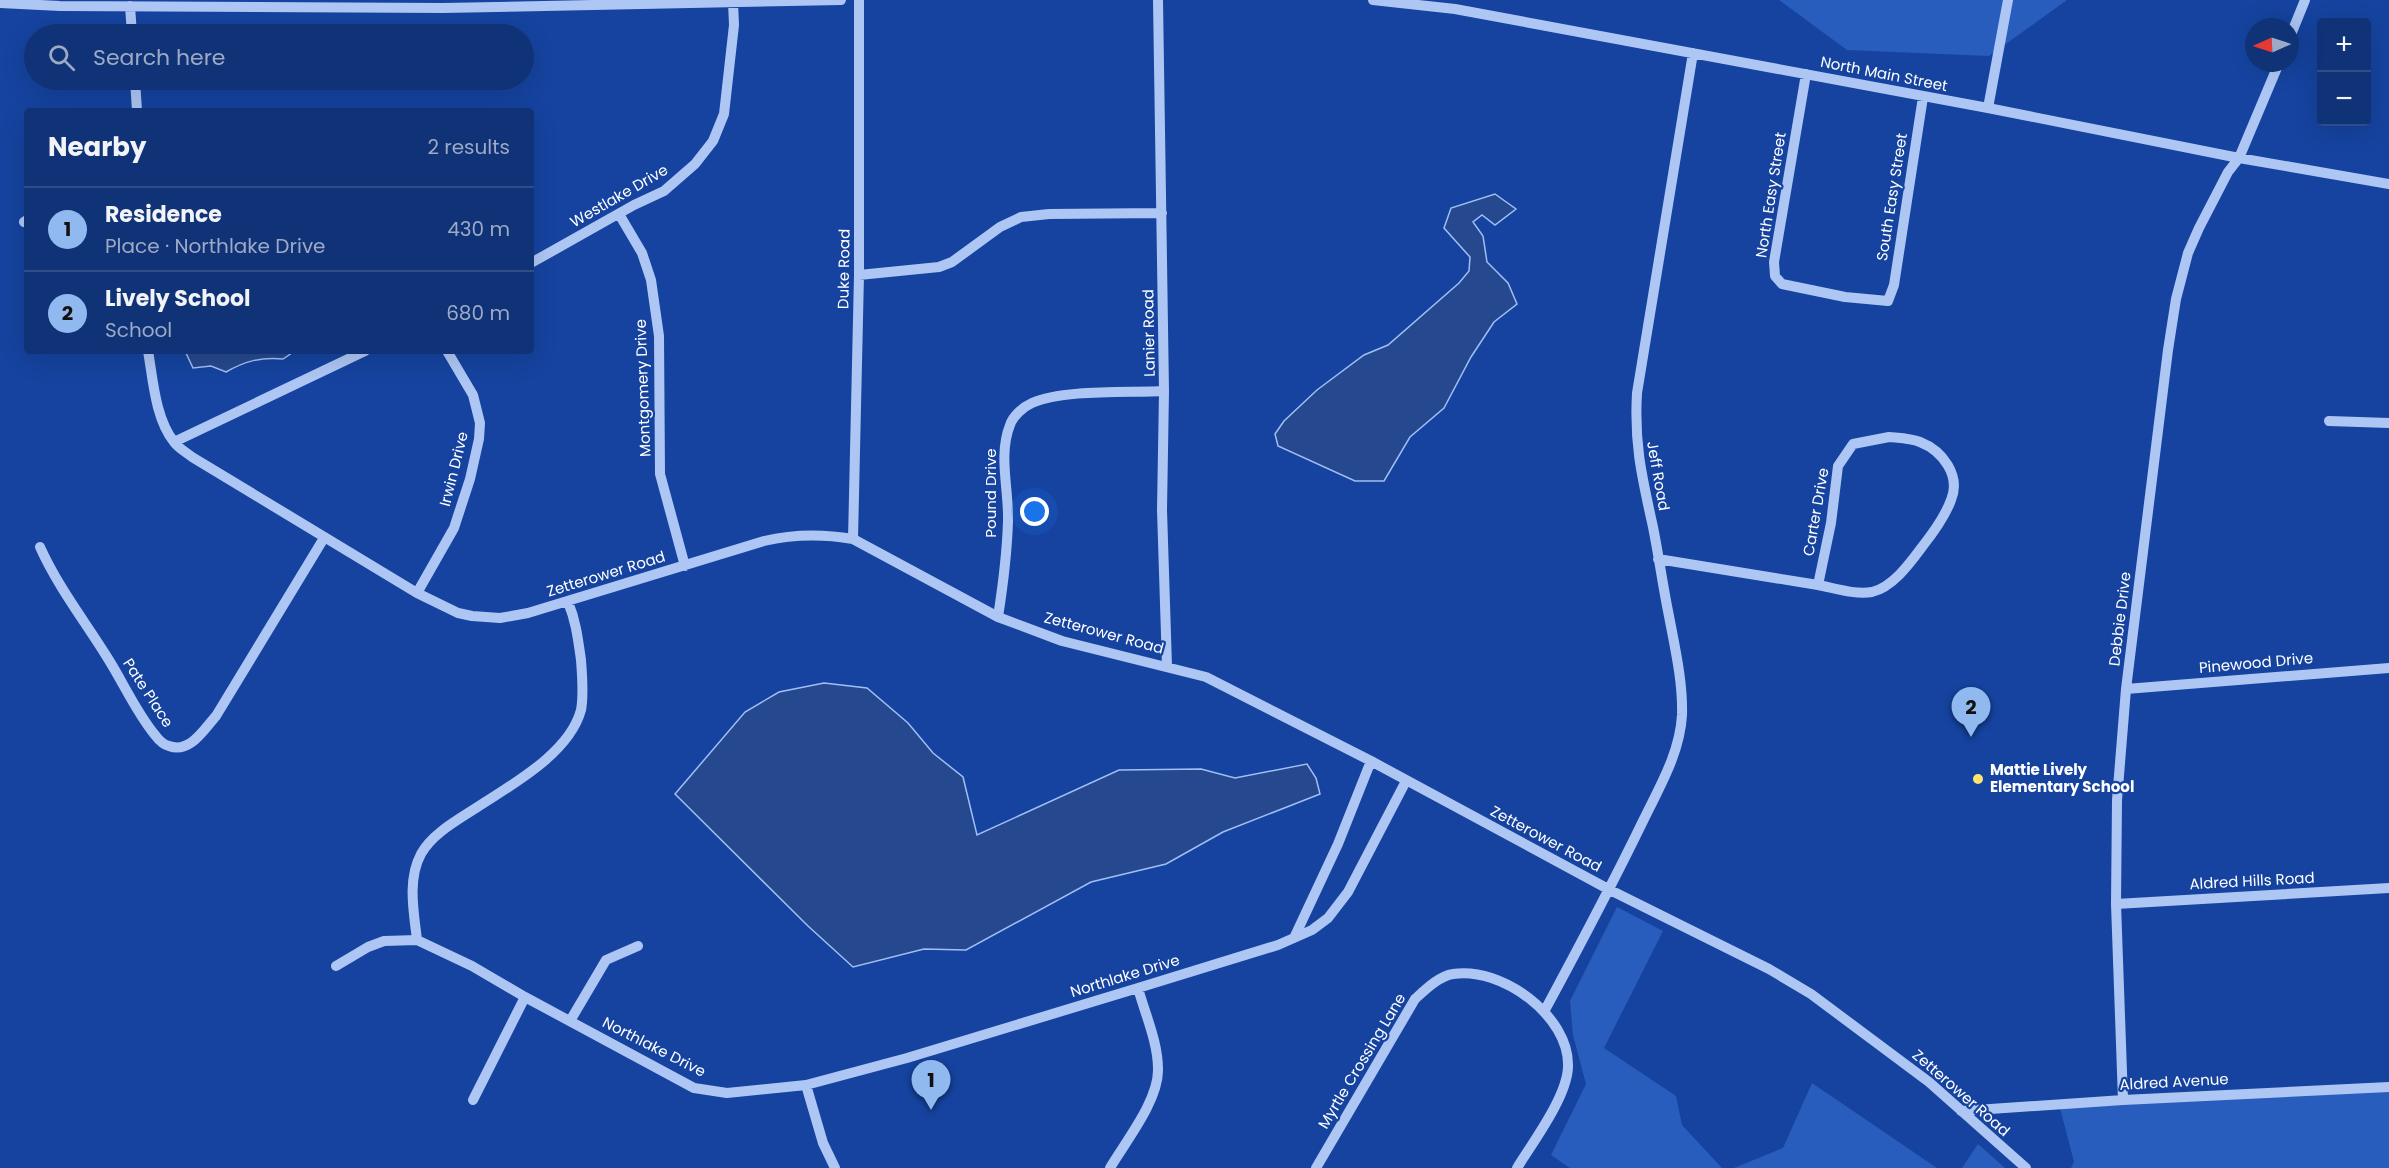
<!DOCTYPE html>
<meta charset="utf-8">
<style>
:root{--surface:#103277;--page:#1e3e7f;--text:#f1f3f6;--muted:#9caac6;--line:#304d89;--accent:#90b9f0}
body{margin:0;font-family:Poppins,sans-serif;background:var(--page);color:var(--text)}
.controls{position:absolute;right:18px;top:18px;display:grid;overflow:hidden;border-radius:6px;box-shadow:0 6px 24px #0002}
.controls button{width:54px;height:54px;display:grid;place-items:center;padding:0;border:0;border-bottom:2px solid var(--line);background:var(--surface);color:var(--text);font:30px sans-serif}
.compass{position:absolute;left:2245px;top:18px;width:54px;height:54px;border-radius:50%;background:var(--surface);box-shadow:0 6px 24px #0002;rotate:267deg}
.you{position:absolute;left:1035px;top:512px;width:21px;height:21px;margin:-15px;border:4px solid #fff;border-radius:50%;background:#1a73e8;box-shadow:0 0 0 9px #1a73e833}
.badge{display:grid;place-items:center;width:39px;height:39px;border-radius:50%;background:var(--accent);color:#111;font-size:20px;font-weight:700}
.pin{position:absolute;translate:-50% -50px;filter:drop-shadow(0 2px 3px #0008)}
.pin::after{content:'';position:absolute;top:32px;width:21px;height:18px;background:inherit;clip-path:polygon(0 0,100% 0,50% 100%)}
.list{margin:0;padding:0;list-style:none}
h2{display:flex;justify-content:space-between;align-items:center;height:78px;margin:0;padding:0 24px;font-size:26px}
h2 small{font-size:20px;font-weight:400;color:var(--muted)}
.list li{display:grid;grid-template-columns:39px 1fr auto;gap:18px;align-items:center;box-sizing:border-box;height:84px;padding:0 24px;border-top:2px solid var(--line)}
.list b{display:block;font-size:22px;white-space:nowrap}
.list p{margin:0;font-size:20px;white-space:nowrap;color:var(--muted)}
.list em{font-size:20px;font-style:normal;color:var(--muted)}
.icon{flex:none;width:33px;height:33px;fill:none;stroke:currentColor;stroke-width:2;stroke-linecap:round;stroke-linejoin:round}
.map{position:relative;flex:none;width:2389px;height:1168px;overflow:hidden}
.search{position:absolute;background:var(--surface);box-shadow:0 6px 24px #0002;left:24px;top:24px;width:510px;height:66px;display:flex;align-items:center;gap:15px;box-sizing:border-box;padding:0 21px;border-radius:33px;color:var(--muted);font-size:22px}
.panel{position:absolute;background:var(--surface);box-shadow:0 6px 24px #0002;left:24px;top:108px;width:510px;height:246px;border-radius:6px}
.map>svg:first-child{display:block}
</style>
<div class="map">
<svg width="2389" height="1168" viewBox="0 0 2389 1168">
<rect width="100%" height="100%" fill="#15439f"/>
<!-- green -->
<path fill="#285dbd" d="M1779,0h288l-78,56 -142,-6z
M1617,907l46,24 -59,117 72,48 6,29 40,43h-152l-19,-13 35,-71 -13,-49 -3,-34z
M1812,1083l125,85h-203l49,-20z
M2389,1090v78h-318l3,-6 -14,-54z
M1978,1144l27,24h-43z"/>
<!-- water -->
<path fill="#25488e" stroke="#a0bff6" stroke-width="1.5" d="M1495,194l21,15 -21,16 -13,-10 -9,7 10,14 4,26 21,21 9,21 -23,18 -23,35 -27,51 -34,29 -26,44h-29l-77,-35 -3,-12 9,-13 33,-31 47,-35 24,-10 71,-62 10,-12 1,-14 -26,-29 7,-20z
M185,351h123l-16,2 -9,6c-22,-2 -38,2 -57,13l-15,-6 -18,2z
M824,683l43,5 41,35 25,30 30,24 14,58 142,-65 82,-1 34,9 72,-14 9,14 4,16 -97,38 -57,32 -75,18 -125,68 -42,-1 -71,18 -45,-41 -133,-132 70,-82 34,-20z"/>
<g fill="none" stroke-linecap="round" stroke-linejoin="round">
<!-- minor -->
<path stroke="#adc6f4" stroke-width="10" d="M1158,0l6,391 -2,119 5,156
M1373,0l82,9 533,99 251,50 150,26
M0,3l60,3 383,2 398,-8
M130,6l2,28
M2290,37l15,-37
M1806,74l-32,188 1,14 7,8 63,13 43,4 6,-16 29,-188
M135,80l2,31
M1988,108l20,-108
M619,214l23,39 9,27 8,56 1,138 25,92
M24,222l3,-2
M531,263l103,-58 30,-14 31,-27 18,-23 11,-27 10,-89 -1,-23
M859,275l80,-8 13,-5 48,-35 21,-10 28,-3 113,-1
M148,351c5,28 7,67 26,91 4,6 12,10 18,15l225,136 41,20 14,3 28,2 28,-5 236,-72c30,-7 59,-7 89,-2l145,78 64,24 144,36 165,84 239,129 159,79 42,25 118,88 97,86
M2329,421l60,2
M1889,437c10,1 21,1 31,5 23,9 41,34 31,58 -6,17 -18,33 -29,47 -12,16 -29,40 -50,45 -17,3 -38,-4 -54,-7l13,-62 7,-57 15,-22z
M174,442l191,-91
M853,539l6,-264v-275
M40,547c18,40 44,73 67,110 16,25 29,55 48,78 3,4 9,10 14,11 21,8 35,-17 47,-30l108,-178
M1658,559l160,26
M417,593l37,-65 16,-49 9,-40 1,-16 -7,-28 -26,-44
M998,617c5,-32 9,-63 10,-96 1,-31 -10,-66 2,-96 3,-9 13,-18 22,-22 31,-14 97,-10 132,-12
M2126,689l263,-21
M2116,904l273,-16
M1294,938l44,-94 33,-83
M417,940c-3,-27 -10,-60 4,-86 11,-20 35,-33 55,-46 35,-23 93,-54 105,-98 3,-15 1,-35 0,-50 -3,-21 -5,-39 -13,-58
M336,966l32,-19 16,-6 33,-1 55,26 53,31 169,91 33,5 79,-8 101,-27 231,-70 140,-43 34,-15 16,-12 20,-26 58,-111
M1545,1010c34,-63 67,-125 98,-189 16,-33 37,-68 39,-106 1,-33 -7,-67 -13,-99 -6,-29 -10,-59 -16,-89 -11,-50 -19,-82 -16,-134l56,-340
M570,1021l36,-61 32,-14
M806,1085l17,58 12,25
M473,1100l52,-103
M2123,1100l-7,-196 1,-104 9,-111 42,-339 8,-51 12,-46 11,-25 29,-56 11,-14 40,-95
M1961,1111l162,-11 266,-13
M1110,1168c16,-27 49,-68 48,-99 0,-27 -13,-55 -20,-81
M1316,1168l99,-169c10,-9 24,-23 38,-25 48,-8 117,42 115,93 -1,30 -35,75 -51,101"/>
</g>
<!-- markers -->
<circle fill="#ffe470" stroke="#15439f" stroke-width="2" cx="1978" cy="779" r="6"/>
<g text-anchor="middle" stroke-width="4.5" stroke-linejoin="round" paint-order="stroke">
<!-- street labels -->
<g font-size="15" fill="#fff" stroke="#15439f">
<text transform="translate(1884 74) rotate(11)" y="5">North Main Street</text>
<text transform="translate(1771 195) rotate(-81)" y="5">North Easy Street</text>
<text transform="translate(619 196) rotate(-30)" y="5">Westlake Drive</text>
<text transform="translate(1892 197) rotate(-81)" y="5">South Easy Street</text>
<text transform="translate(844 269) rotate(-89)" y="5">Duke Road</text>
<text transform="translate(1149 333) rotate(-91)" y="5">Lanier Road</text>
<text transform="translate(643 388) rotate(-92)" y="5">Montgomery Drive</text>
<text transform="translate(454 469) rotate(-76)" y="5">Irwin Drive</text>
<text transform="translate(1658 476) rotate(80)" y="5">Jeff Road</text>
<text transform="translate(991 493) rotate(-90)" y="5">Pound Drive</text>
<text transform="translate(1816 512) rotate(-80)" y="5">Carter Drive</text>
<text transform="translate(606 574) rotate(-17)" y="5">Zetterower Road</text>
<text transform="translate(2120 619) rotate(-83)" y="5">Debbie Drive</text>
<text transform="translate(1104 633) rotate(15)" y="5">Zetterower Road</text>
<text transform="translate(2256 663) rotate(-5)" y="5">Pinewood Drive</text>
<text transform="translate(148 693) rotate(57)" y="5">Pate Place</text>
<text transform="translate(1546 839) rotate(28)" y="5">Zetterower Road</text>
<text transform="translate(2252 881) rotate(-3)" y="5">Aldred Hills Road</text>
<text transform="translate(1125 976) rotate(-17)" y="5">Northlake Drive</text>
<text transform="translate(654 1047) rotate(27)" y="5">Northlake Drive</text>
<text transform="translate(1362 1061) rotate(-59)" y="5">Myrtle Crossing Lane</text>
<text transform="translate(2174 1082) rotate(-3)" y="5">Aldred Avenue</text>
<text transform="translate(1961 1093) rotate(41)" y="5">Zetterower Road</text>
</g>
<!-- poi labels -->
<g font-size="15" font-weight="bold" fill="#fff" stroke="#15439f" text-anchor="start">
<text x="1990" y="775">Mattie Lively<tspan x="1990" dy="17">Elementary School</tspan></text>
</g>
</g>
</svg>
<div class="controls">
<button>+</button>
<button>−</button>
</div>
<svg class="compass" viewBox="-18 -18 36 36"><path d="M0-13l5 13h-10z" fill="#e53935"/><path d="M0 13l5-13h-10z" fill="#9caac6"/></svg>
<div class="you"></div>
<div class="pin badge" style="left:931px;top:1110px">1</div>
<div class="pin badge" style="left:1971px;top:737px">2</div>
<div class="search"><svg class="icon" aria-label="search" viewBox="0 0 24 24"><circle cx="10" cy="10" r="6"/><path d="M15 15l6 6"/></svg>Search here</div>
<section class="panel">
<h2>Nearby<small>2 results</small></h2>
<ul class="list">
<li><span class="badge">1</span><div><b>Residence</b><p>Place · Northlake Drive</p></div><em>430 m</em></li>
<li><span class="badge">2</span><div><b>Lively School</b><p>School</p></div><em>680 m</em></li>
</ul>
</section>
</div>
